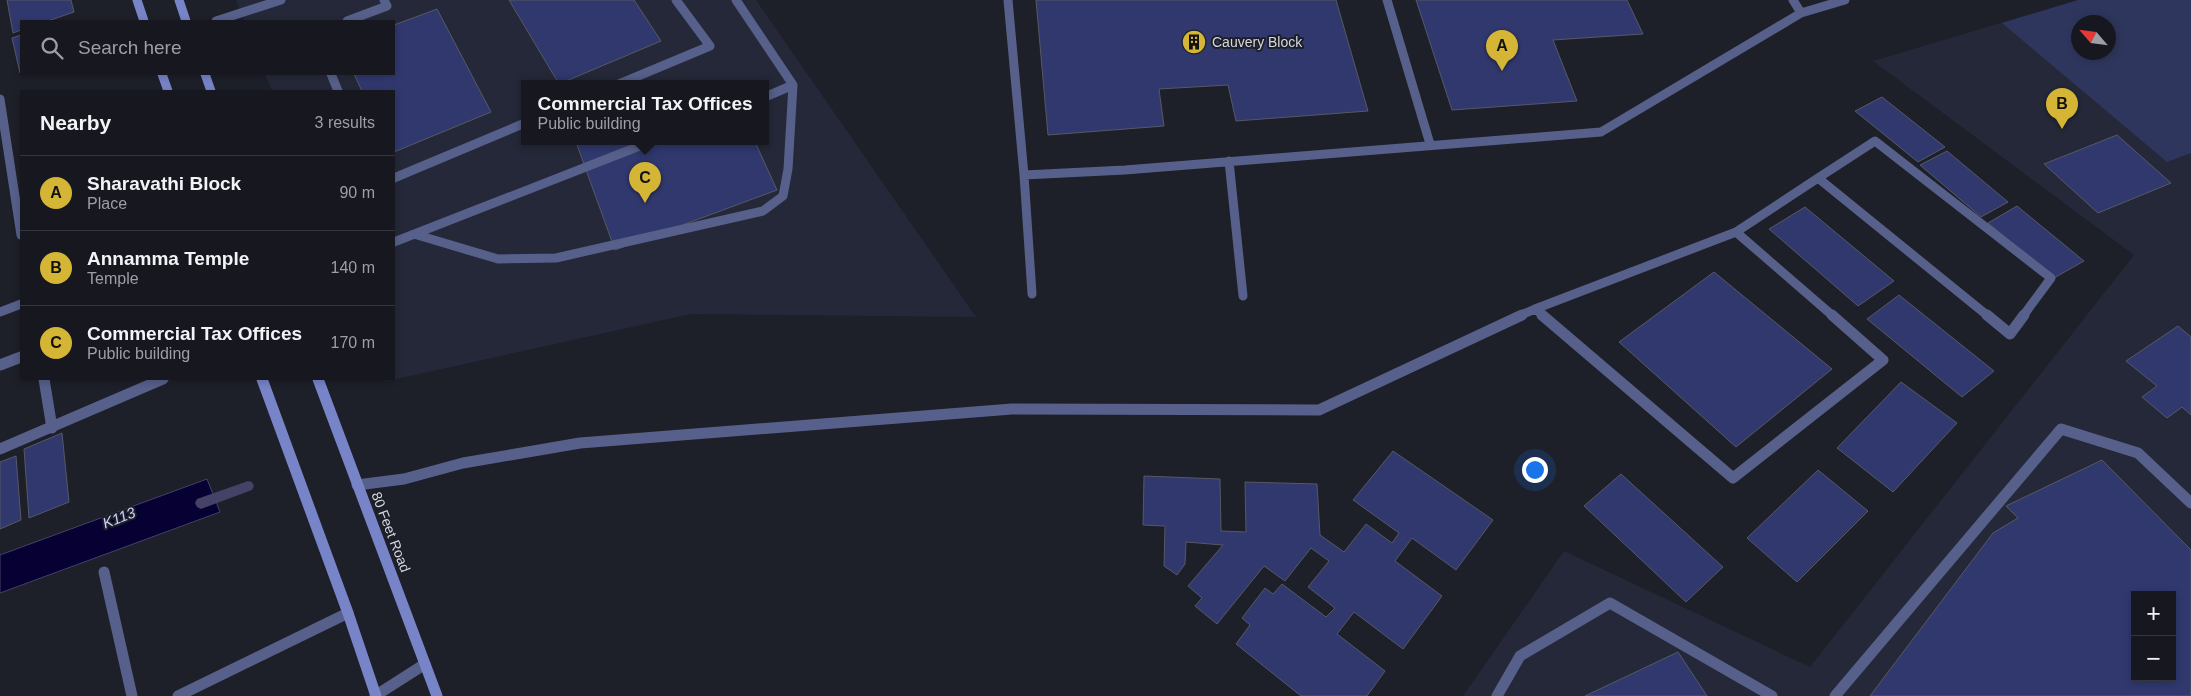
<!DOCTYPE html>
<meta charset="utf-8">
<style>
:root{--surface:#16171f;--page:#23242c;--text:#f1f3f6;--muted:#9e9fa4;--line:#35363d;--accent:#d5b535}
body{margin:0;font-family:Helvetica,sans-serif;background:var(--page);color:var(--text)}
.controls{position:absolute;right:15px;bottom:15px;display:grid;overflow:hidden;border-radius:0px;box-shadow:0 2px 8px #0003}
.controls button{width:45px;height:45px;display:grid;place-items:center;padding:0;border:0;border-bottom:1px solid var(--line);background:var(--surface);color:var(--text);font:25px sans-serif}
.compass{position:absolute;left:2071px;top:15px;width:45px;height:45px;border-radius:50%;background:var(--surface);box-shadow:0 2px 8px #0003;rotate:298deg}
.you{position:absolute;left:1534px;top:469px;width:18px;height:18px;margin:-12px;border:4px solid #fff;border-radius:50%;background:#1a73e8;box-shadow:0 0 0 8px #1a73e833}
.badge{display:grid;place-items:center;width:32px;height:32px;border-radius:50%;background:var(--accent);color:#111;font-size:16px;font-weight:700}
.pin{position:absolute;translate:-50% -41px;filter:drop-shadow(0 1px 2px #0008)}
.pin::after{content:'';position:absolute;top:26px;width:18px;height:15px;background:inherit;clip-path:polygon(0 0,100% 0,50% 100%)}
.popup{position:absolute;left:521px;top:80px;width:248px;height:65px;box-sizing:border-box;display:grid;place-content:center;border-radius:0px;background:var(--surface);filter:drop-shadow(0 1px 4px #0005);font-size:16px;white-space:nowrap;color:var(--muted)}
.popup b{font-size:19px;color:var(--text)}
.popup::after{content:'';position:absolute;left:50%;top:100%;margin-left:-10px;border:10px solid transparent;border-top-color:var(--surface)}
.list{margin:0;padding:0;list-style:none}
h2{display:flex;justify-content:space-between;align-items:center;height:65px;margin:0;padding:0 20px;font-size:21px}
h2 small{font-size:16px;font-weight:400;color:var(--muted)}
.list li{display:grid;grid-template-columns:32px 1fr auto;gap:15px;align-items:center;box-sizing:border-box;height:75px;padding:0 20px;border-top:1px solid var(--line)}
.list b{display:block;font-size:19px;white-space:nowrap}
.list p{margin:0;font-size:16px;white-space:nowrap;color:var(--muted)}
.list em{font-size:16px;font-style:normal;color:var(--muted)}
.icon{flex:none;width:28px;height:28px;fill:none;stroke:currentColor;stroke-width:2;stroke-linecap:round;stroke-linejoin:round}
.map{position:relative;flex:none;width:2191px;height:696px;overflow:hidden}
.search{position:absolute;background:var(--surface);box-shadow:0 2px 8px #0003;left:20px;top:20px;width:375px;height:55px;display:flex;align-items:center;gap:12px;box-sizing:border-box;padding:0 18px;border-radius:0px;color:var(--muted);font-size:19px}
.panel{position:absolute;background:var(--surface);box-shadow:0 2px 8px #0003;left:20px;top:90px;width:375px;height:290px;border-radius:0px}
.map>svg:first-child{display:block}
</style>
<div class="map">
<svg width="2191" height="696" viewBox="0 0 2191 696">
<rect width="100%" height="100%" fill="#1d1f29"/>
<!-- built -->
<path fill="#252838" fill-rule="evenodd" d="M236,0h520l220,317 -285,-3 -304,67 -2,-2h9v-288h-122l-7,-17h129v-53h-150zM525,84h240v58h-240z
M2078,0h113v696h-728l101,-145 246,116 324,-412 -261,-194zM2078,22h30v30h-30zM2135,595h37v82h-37z"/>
<!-- green -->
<path fill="#2f365d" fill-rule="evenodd" d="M2078,0h113v153l-24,9 -165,-139zM2078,22h30v30h-30z"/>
<!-- water -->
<path fill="#060132" stroke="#444266" d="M207,479l13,33 -220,81v-38z"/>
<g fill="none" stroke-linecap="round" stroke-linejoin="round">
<!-- stream -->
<path fill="#444266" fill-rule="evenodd" d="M248,481l4,1 2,4 -2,4 -51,19 -4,-2 -2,-4 2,-4z"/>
</g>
<!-- building -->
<path fill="#30386e" stroke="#565964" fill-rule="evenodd" d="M7,0h64l3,12 -26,9h-27v9l-8,3z
M509,0h125l27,41 -102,43z
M1036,0h300l32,111 -132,10 -8,-36 -69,4 5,37 -116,9z
M1416,0h211l16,34 -90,6 24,61 -125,9z
M437,9l54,103 -97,40v-61h-32l-8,-17h40v-49z
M21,35v37l-1,1 -8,-35z
M1882,97l63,50 -27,15 -63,-51z
M2117,135l54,48 -73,30 -54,-49z
M576,142h179l22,48 -162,60z
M1947,151l61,51 -27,15 -61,-52z
M2017,206l67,55 -30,17 -66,-55z
M1805,207l89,74 -36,25 -89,-77z
M1714,272l118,97 -96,78 -117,-105z
M1899,295l95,76 -32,26 -95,-78z
M2178,326l13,11v78l-9,-8 -15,11 -25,-21 15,-11 -31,-25z
M1901,382l56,41 -64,69 -56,-44z
M62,433l7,69 -40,16 -5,-69z
M1393,451l100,69 -37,50 -44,-32 -17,23 47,35 -39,53 -49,-37 -17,22 48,37 -18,25h-66l-65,-52 14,-19 -8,-7 23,-30 8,6 9,-10 44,33 9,-9 -27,-21 21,-26 -18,-13 -26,33 -21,-15 -47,58 -22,-18 7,-8 -14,-12 35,-41 -37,-3 -1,22 -8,11 -13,-9 1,-40 -22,-1 1,-49 76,3 1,52 25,1 -1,-50 72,2 3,51 24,17 22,-28 26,19 7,-10 -46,-33z
M16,456l5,64 -21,9v-67z
M2102,460l89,90v146h-321l123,-163 25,-15 -12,-12zM2135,595h37v82h-37z
M1818,470l50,41 -71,71 -50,-44z
M1621,474l102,93 -37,35 -102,-96z
M1678,652l29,44h-122z"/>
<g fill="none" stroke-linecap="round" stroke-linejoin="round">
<!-- lane-far1 -->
<path stroke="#57608a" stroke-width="9" d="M216,21l65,-21
M347,21l40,-15 -3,-6
M331,74l7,17
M619,84l91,-38 -34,-46
M765,97l28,-12
M394,178l131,-55
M1818,178l170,138
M1818,178l57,-37 176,137 -28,38
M1736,232l82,-54
M414,234l84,25 58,-1 207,-47 20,-15 5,-27 5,-84 -57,-85
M394,242l256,-100
M1535,309l9,7
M1535,309l201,-77 97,84
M1519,316l16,-7"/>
<!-- lane -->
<path stroke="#57608a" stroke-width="11" d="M1542,315l191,163 150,-118 -51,-45
M1987,315l23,19 14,-19
M357,485l47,-6 59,-16 117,-20 432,-34 307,1 203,-95
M1497,696l23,-40 90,-53 162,93
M1835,696l226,-267 77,24 53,50"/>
<!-- street-far1 -->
<path stroke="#57608a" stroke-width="9" d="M1008,0l16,175 101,-5 476,-38 200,-119 44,-13
M1387,0l43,144
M1793,0l8,13
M0,99l21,136
M1229,161l14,135
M1024,175l8,119
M0,312l21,-8"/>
<!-- street -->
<path stroke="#57608a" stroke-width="11" d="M0,365l21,-8
M44,379l8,49
M0,449l163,-70
M104,572l28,124
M178,696l170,-83
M375,696l50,-32"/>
<!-- secondary-far1 -->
<path stroke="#7784c8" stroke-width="9" d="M137,0l7,21
M179,0l7,21
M162,74l6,17
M205,74l6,17"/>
<!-- secondary -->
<path stroke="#7784c8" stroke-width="11" d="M262,379l86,234 28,83
M318,379l119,317"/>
</g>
<!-- icons -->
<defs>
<g id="building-disc" transform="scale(1.25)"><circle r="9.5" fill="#d5b535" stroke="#1d1f29"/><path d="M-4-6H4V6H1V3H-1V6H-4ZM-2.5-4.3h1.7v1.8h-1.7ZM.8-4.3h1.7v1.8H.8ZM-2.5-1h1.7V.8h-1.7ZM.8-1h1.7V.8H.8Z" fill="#111"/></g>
</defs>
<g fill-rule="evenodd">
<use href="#building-disc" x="1194" y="42"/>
</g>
<g text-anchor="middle" stroke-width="4" stroke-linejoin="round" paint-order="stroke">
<!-- poi labels -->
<g font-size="14" fill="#d6d8de" stroke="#1d1f29" text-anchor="start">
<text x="1212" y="47">Cauvery Block</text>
</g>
<!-- street labels -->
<g font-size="14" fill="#d6d8de" stroke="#1d1f29">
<text transform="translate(391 532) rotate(69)" y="5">80 Feet Road</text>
</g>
<!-- water labels -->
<g font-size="15" font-style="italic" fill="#cad2f5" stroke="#1d1f29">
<text transform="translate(119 518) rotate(-21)" y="5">K113</text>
</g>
</g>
</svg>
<div class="controls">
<button>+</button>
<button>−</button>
</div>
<svg class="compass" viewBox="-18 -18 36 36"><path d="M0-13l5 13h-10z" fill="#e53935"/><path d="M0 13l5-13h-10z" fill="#9e9fa4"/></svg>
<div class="you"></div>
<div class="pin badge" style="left:1502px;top:71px">A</div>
<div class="pin badge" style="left:2062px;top:129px">B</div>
<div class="pin badge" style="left:645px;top:203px">C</div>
<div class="popup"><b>Commercial Tax Offices</b>Public building</div>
<div class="search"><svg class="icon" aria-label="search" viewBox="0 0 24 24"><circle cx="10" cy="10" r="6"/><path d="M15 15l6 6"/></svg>Search here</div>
<section class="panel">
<h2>Nearby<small>3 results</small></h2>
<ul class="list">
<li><span class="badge">A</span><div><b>Sharavathi Block</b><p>Place</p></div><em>90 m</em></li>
<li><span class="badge">B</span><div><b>Annamma Temple</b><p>Temple</p></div><em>140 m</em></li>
<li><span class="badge">C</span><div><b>Commercial Tax Offices</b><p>Public building</p></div><em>170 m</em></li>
</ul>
</section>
</div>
